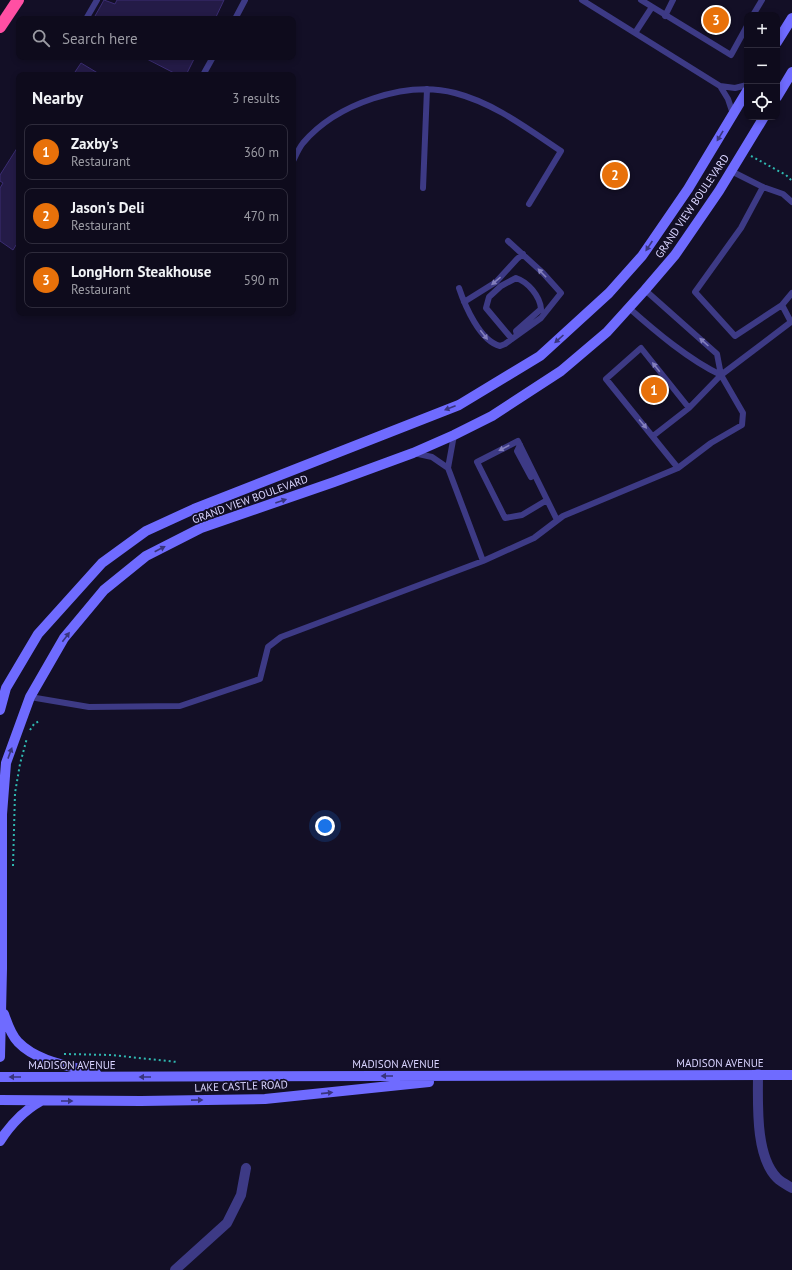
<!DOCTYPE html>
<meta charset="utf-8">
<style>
:root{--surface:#0e0b1c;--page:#1c1929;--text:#f1f3f6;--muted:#9b9ba3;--line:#2e2b3b;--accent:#00e5ff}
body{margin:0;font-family:"PT Sans",sans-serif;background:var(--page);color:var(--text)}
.controls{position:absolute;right:12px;top:12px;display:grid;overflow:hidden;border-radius:8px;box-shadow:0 2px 6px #0003}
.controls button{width:36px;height:36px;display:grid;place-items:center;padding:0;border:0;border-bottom:1px solid var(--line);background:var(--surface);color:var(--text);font:20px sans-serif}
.you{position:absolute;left:325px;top:826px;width:14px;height:14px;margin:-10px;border:3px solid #fff;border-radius:50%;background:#1a73e8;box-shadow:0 0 0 6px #1a73e833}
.badge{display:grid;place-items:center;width:26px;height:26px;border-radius:50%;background:var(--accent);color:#fff;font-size:13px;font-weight:700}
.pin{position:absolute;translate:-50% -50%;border:2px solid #fff;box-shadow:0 1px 4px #0006}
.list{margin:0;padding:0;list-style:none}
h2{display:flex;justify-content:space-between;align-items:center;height:52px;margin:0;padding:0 16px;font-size:17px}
h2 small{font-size:13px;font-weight:400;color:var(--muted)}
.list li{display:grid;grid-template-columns:26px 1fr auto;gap:12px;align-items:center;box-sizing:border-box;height:56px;margin:0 8px 8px;padding:0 8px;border:1px solid var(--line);border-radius:8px}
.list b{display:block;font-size:15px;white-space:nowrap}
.list p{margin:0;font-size:13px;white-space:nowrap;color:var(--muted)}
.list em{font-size:13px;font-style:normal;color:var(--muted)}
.icon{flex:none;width:22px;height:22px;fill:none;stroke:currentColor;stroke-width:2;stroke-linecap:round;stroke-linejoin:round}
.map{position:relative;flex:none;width:792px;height:1270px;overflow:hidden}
.search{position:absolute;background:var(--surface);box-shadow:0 2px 6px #0003;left:16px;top:16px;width:280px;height:44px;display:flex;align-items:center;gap:10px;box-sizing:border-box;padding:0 14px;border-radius:8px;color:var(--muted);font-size:15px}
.panel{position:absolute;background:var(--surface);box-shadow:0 2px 6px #0003;left:16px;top:72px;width:280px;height:244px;border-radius:8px}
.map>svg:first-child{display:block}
</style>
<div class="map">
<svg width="792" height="1270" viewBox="0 0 792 1270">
<rect width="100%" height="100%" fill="#130f26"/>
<!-- building -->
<path fill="#241b47" stroke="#3b2d73" d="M104,0l11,4 2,-4h107l-9,19h-114l-6,-3z
M143,57h52l-9,18h-8z
M81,63l20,12h-28z
M19,145v102l-3,-2 -3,5 -13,-9v-53l3,-5 -3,-2v-6z"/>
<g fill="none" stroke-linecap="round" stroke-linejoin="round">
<!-- path -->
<path stroke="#2fb8b0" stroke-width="2" stroke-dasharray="2 3" stroke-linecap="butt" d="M751,156l35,19 6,6
M30,730l4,-6 5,-3
M13,866l2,-73 5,-29 7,-26
M64,1054l47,1 66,7"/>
<!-- lane -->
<path stroke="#3d3a85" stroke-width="6" d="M582,0l138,86 15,2 12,-3
M641,0l90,55 16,-29
M753,15l9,-15
M665,16l8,-16
M86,19l11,-19
M235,19l10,-19
M635,33l17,-26
M203,75l10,-18
M720,86l8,13 5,15
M293,161c3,-6 6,-13 10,-18 33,-39 103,-63 152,-50 39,10 73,36 106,58l-32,53
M731,171l32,16 20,7 9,8
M763,187l-22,41 -46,64 40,44 47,-31 10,-12
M423,188l4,-99
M459,288c6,18 21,53 41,58l5,-2 36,-26 20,-25 -18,-20 -35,-32
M645,290l72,64 4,21
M464,302l32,-20 21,-23 6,-5
M629,308c26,23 60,52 92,67
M512,339l-26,-31 3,-11 12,-11 15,-8c12,4 24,18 25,31l-25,22 1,4
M689,408l-48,-60 -35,31 72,89 33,-25 31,-18 1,-12 -22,-38 70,-53 -9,-17
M653,436l36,-28 32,-33
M520,445l-3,6 14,26
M414,453l18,4 16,11 6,-33
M448,468l35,93
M547,500l-25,15 -17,3 -28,-56 41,-21 39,79
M30,697l59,10 91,-1 80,-27 8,-32 13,-10 202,-76 51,-23 29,-22 115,-48"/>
<!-- street -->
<path stroke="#3d3a85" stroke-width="10" d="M758,1074c0,29 -3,82 19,104 4,4 10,7 15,10
M175,1270l52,-47 14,-28 5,-27"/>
<!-- secondary -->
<path stroke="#6f6bff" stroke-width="10" d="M777,42l15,-24
M777,97l15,-25
M0,710l6,-22 32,-54 64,-71 44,-32 48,-22 265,-104 81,-49 69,-63 33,-37 46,-67 59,-98
M4,1014c3,9 7,21 14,28 19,20 52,24 78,31
M0,1057l2,-88v-155l4,-51 24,-66 34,-59 40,-48 42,-34 55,-28 133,-46 79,-29 41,-18 38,-19 69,-45 46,-39 38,-42 30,-35 44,-64 45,-74
M0,1077l792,-2
M0,1100l141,1 124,-2 164,-17
M0,1141c11,-17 23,-30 41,-40"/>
<!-- highway -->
<path stroke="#ff4fa3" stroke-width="12" d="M0,27l18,-27"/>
</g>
<!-- one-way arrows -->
<defs><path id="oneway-solid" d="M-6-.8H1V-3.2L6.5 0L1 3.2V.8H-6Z"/></defs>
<g fill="#38347d">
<use href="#oneway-solid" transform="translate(720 136) rotate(121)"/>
<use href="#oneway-solid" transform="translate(649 246) rotate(124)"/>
<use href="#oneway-solid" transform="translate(559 339) rotate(138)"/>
<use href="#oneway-solid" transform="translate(450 408) rotate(159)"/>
<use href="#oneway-solid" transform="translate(281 501) rotate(-19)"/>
<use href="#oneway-solid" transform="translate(160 549) rotate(-27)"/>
<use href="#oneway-solid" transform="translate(66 637) rotate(-53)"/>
<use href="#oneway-solid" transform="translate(10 753) rotate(-70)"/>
<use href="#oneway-solid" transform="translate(387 1076) rotate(180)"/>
<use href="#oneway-solid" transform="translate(15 1077) rotate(180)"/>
<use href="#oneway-solid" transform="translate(145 1077) rotate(180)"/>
<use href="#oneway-solid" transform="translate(327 1093) rotate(-6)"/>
<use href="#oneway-solid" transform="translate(197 1100) rotate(-1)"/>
<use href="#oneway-solid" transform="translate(67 1101)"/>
</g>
<g fill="#837fbc">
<use href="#oneway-solid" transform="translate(542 273) rotate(-134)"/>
<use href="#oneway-solid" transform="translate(496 281) rotate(140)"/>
<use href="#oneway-solid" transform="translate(484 335) rotate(52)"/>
<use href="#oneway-solid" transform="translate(704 342) rotate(-138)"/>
<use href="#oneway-solid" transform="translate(656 367) rotate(-129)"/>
<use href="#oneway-solid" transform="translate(643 424) rotate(50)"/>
<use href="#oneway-solid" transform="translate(504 448) rotate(153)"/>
</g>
<g text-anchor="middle" stroke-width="3.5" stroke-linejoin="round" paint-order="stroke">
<!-- street labels -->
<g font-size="11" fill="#d9d4ff" stroke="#130f26">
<text transform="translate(692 206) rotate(-56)" y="4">GRAND VIEW BOULEVARD</text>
<text transform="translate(250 499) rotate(-20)" y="4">GRAND VIEW BOULEVARD</text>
<text x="720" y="1067">MADISON AVENUE</text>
<text x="396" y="1068">MADISON AVENUE</text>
<text x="72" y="1069">MADISON AVENUE</text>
<text transform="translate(241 1086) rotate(-2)" y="4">LAKE CASTLE ROAD</text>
</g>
</g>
</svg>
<div class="controls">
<button>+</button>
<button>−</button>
<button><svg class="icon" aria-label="locate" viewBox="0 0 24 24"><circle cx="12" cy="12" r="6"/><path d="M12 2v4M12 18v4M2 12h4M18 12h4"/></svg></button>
</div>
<div class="you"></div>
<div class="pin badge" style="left:654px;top:390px;background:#e8710a">1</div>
<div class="pin badge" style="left:615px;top:175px;background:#e8710a">2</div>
<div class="pin badge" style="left:716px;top:20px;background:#e8710a">3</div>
<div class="search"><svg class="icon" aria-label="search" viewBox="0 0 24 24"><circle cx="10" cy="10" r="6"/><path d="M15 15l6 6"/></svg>Search here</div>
<section class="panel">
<h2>Nearby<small>3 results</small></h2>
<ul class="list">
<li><span class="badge" style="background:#e8710a">1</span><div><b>Zaxby's</b><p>Restaurant</p></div><em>360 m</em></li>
<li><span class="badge" style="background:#e8710a">2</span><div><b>Jason's Deli</b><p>Restaurant</p></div><em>470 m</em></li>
<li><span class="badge" style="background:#e8710a">3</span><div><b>LongHorn Steakhouse</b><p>Restaurant</p></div><em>590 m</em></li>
</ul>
</section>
</div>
